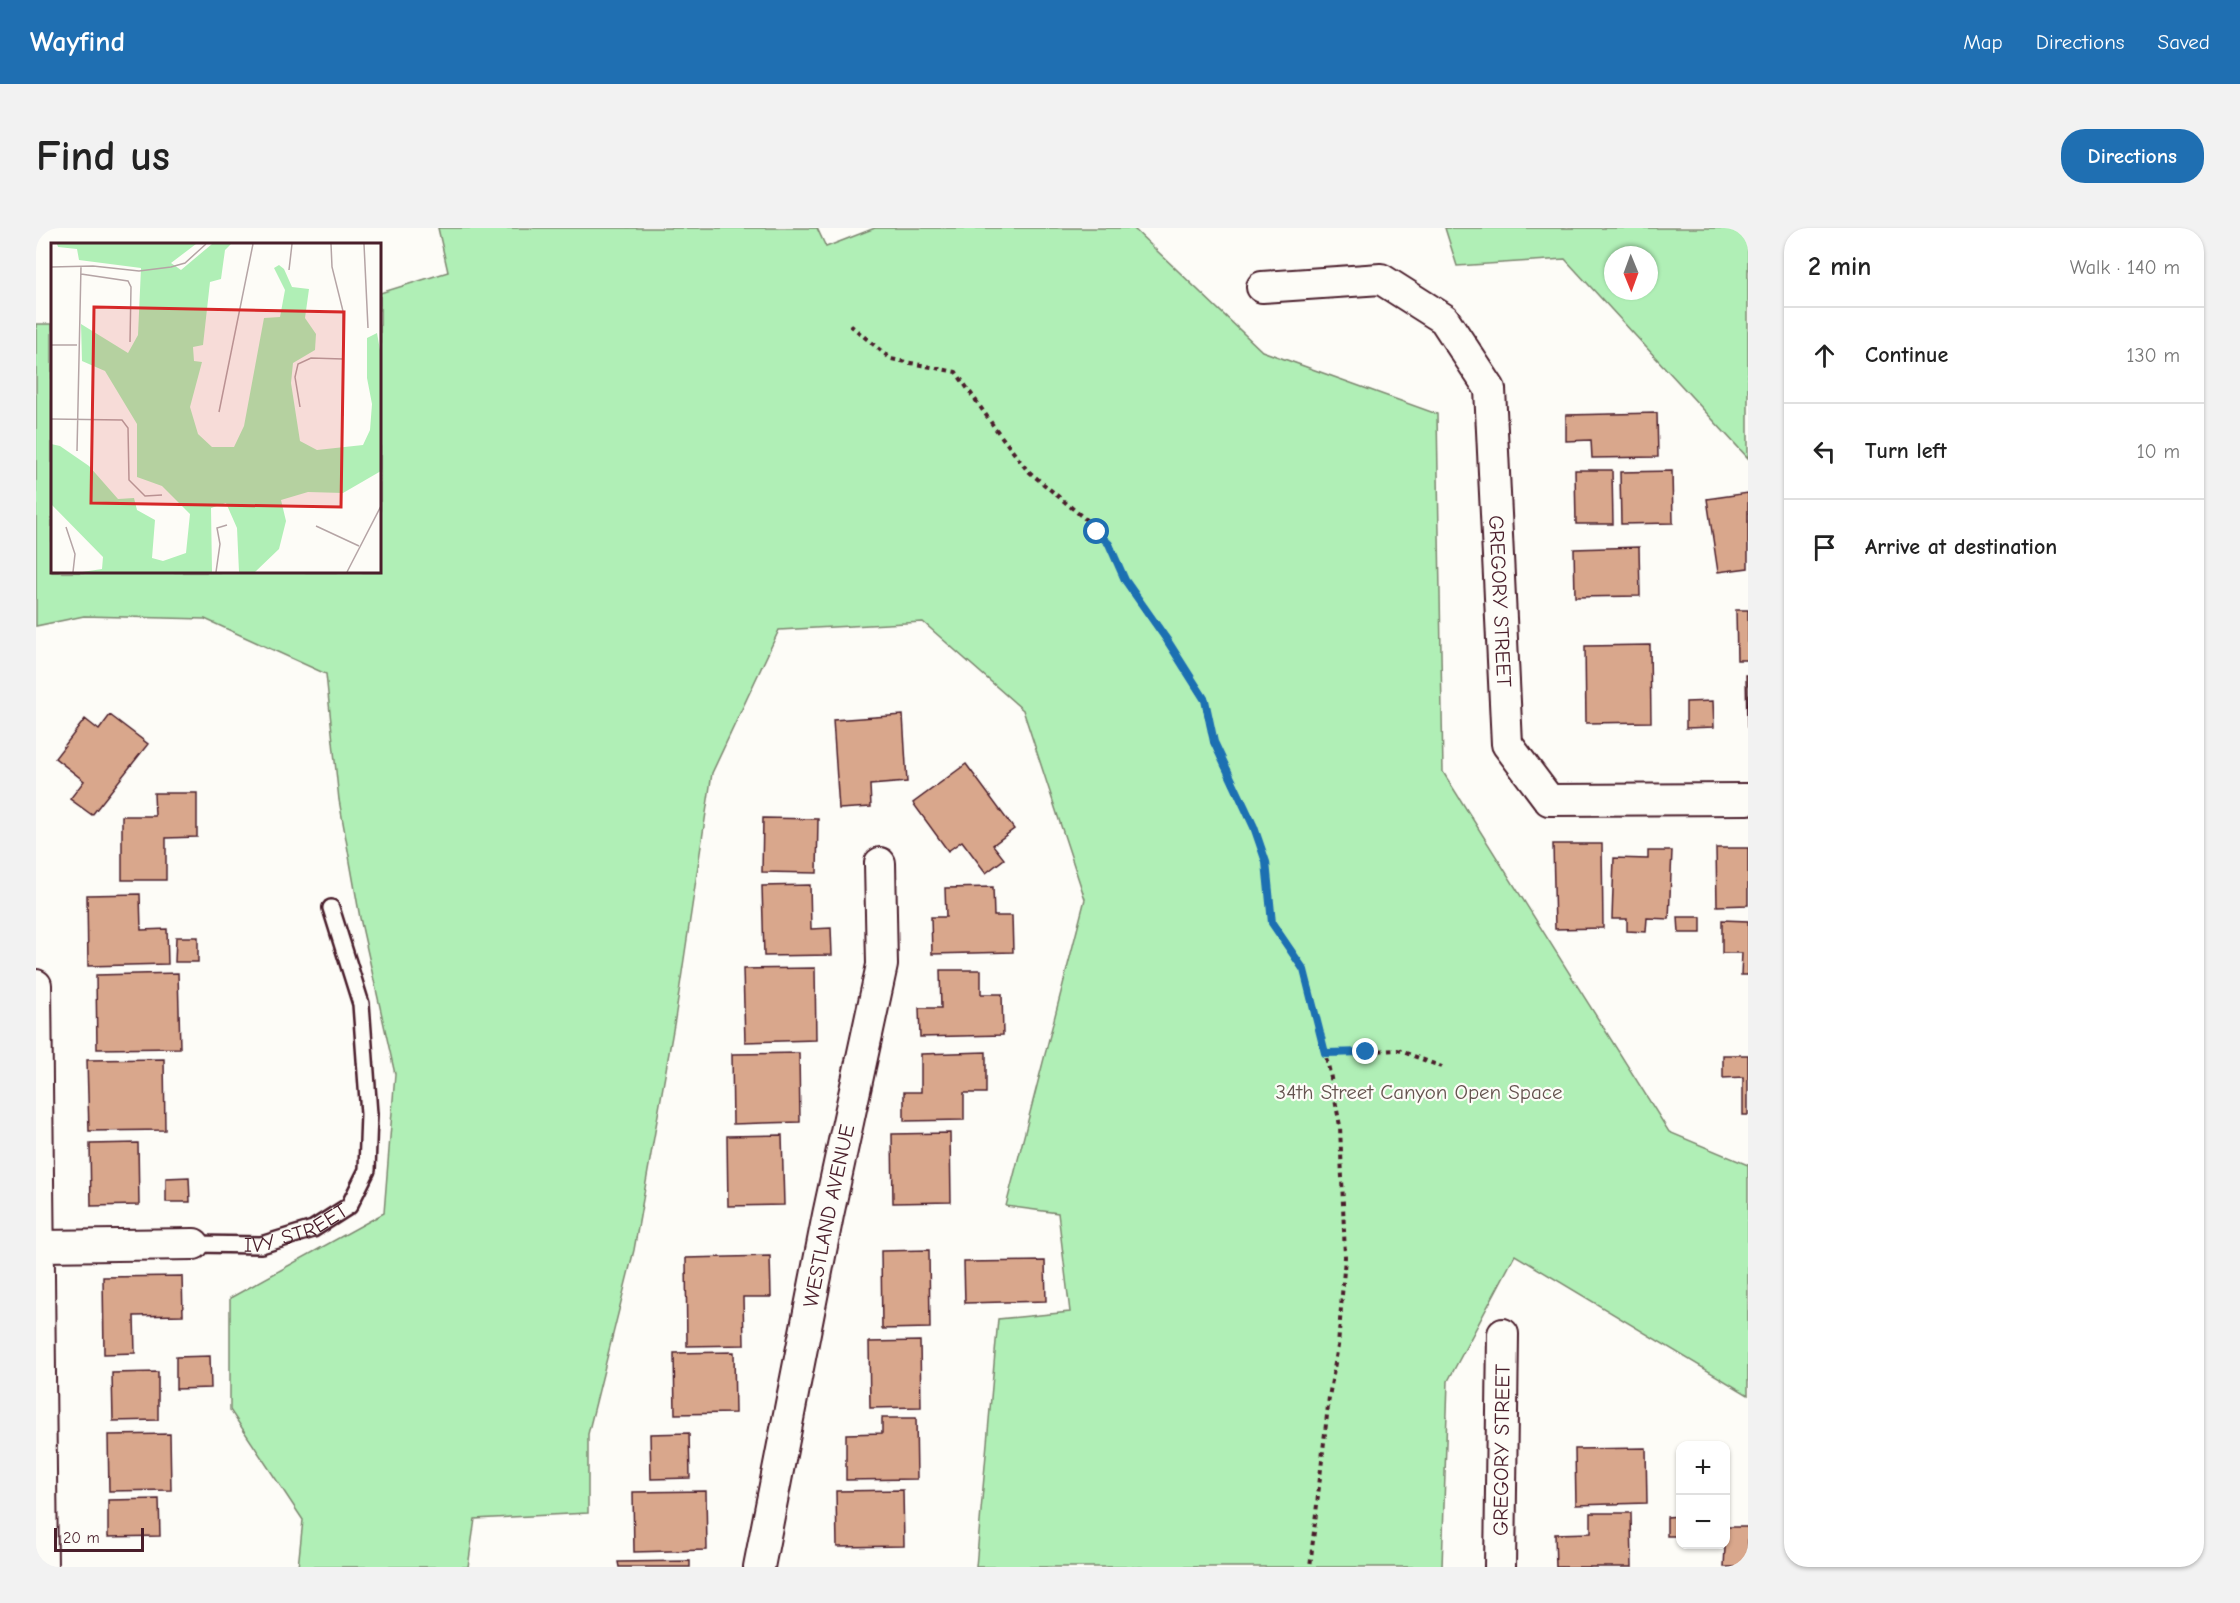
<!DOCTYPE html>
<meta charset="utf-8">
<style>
:root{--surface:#fff;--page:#f2f2f2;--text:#222;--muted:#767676;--line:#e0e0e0;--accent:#1f6fb2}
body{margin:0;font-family:"Comic Neue",sans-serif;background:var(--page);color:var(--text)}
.controls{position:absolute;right:18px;bottom:18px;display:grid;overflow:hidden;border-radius:12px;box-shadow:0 2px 4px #0004}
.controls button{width:54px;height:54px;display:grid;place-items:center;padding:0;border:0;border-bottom:2px solid var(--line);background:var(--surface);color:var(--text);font:30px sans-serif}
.compass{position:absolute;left:1568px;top:18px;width:54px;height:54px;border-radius:50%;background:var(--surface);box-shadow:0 2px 4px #0004;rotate:179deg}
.scale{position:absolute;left:18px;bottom:15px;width:90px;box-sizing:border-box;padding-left:6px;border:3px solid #4a1f2b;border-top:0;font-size:16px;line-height:21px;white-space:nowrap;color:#4a1f2b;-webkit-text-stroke:4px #fdfcf7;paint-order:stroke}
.stop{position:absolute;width:18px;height:18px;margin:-14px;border:4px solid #1f6fb2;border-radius:50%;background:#fff}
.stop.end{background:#1f6fb2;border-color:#fff;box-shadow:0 2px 6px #0008}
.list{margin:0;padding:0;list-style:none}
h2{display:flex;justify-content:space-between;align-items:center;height:78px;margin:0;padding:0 24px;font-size:26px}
h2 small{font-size:20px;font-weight:400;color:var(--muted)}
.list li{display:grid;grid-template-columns:39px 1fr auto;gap:18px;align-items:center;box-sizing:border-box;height:96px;padding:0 24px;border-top:2px solid var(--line)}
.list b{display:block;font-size:22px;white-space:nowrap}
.list em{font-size:20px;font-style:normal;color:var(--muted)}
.icon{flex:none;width:33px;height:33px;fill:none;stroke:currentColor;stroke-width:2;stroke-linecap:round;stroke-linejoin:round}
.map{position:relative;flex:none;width:1712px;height:1339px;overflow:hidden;border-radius:24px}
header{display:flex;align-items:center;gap:36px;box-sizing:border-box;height:84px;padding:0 30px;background:var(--accent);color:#fff}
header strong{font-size:28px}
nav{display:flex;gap:33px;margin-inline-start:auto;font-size:21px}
.intro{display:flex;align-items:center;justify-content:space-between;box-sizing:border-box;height:144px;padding:0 36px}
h1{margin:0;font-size:42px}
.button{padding:15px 27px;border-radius:24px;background:var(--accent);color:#fff;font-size:21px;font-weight:700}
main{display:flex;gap:36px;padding:0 36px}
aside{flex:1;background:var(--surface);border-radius:24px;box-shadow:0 2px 4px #0004}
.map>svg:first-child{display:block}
</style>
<header>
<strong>Wayfind</strong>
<nav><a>Map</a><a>Directions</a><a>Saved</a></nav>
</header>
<div class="intro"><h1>Find us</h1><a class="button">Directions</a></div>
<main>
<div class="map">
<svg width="1712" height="1339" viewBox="0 0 1712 1339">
<rect width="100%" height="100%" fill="#fdfcf7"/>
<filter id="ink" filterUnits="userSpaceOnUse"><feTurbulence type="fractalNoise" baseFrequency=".0167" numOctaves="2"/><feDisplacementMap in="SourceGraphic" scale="12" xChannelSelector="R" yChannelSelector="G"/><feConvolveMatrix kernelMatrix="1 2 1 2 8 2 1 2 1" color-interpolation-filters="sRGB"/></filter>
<g filter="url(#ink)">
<!-- green -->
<path fill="#b0efb6" stroke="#7d8770" stroke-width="1.5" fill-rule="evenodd" d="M402,0h379l9,19 49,-19h258l129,123 175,63 6,358 226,360 79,33v230l-233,-140 -67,126 -6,186h-466l22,-248 72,-7 -12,-99 -52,-7 79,-307 -62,-189 -100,-88 -144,8 -67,143 -37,246 -41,231 -46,184v79l-113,6 -7,48h-170l5,-47 -73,-110v-112l154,-85 11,-139 -35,-156 -21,-118 -13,-126 -121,-55 -121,-3 -48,10v-302h16v248h328v-279l68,-21z
M1409,0h303v230l-183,-199 -108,7zM1577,27h36v36h-36z"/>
<!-- building -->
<path fill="#d9a78c" stroke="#4a1f2b" stroke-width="1.5" d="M1621,185l1,44 -66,1 -1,-18 -25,1v-26z
M1539,242h37l1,54h-37z
M1636,243l1,52 -52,1 -1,-52z
M1712,265v75l-30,4 -11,-73z
M1603,319l1,49 -65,1 -1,-48z
M1700,382h12v50h-11z
M1614,417l1,77 -65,1 -1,-77z
M1710,447h2v52h-1z
M1677,473l1,26 -28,1v-26z
M74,487l38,29 -56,71 -22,-16 14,-18 -29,-23 30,-39 14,11z
M867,487l4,67 -37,3 1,22 -32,2 -6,-89z
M930,536l48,65 -21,16 11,14 -18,14 -24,-32 -14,10 -35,-48z
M118,565h43v44l-31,1v42h-44v-64h33z
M727,590l55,1 -1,54 -55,-1z
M1517,616h49l1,84 -48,1z
M1680,620h32v57l-31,1z
M1612,623h24l-3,68 -22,-1 -1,14 -19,-1v-12h-15l2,-61 34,1z
M774,657l1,44 20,-1 1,27 -68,1 -2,-70z
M957,659l1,29h18l1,36 -81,2 -1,-37h15l-1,-29z
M104,666l1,36 26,-1 1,35 -80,2 -1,-71z
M1642,689h23v16h-22z
M1686,692l26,1v54h-7l1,-22h-20z
M140,709h22v25h-23z
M779,740l1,72 -71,2 -2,-73z
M904,742h41v24h21l1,41 -83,2 -1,-29h22z
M142,745l2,75 -83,1 -1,-74z
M950,824v41h-22v27l-60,1v-29h17v-38z
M763,825l1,69 -67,2 -1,-70z
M1687,827h25v60h-5v-38l-20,1z
M128,831l1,71 -76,1 -2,-71z
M914,905l1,69 -58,1 -1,-69z
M746,907l2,70 -56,1 -1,-70z
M102,915l1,62 -48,1 -1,-62z
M153,949l1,25h-24v-24z
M893,1022l1,78 -48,1 -1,-78z
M734,1028l1,41h-28l1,48 -57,1 -1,-88z
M1009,1033l1,40 -81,2 -1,-41z
M146,1048l1,39 -49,1 1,37 -31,1 -1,-77z
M884,1113l1,66 -51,1 -1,-66z
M698,1124l1,61 -60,1 -1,-61z
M174,1128l1,32 -35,1v-32z
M122,1144v48l-45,1 -1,-48z
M846,1190h34l1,61 -71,1v-46l36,-1z
M653,1205l1,45 -39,1 -1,-45z
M134,1206l1,56 -62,1 -1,-56z
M1610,1220l1,55 -71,2 -1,-56z
M867,1262l1,56 -67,1 -1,-56z
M670,1263l1,59 -73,2 -1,-60z
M123,1271l1,37 -52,1v-37z
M1555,1285h40l1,54h-76l-1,-33 36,-1z
M1644,1288v20h-13v-19z
M1690,1299h22v40h-24z
M654,1333v6h-71l-1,-5z"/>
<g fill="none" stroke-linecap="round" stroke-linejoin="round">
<!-- service casing -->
<g stroke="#4a1f2b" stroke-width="20">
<g id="service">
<path id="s1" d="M158,1016l67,1 52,-16 36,-23 18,-36 2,-56 -8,-110 -30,-96"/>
</g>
</g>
<!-- minor casing -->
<g stroke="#4a1f2b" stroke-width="34">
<g id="minor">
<path id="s2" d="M1226,59l119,-8 63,40 46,70 17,355 42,56 199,-1"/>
<path d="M0,757l6,582"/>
<path d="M4,1018l154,-2"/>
<path id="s3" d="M723,1339l69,-352 54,-250 -2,-102"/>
<path id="s4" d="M1464,1339l3,-233"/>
</g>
</g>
<!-- path -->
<path stroke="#4a1f2b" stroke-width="4" stroke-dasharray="4.5 4.5" stroke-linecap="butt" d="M814,97l41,34 65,13 39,56 32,42 58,49 24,25 16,36 42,60 38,60 8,42 41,85 12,35 6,61 32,47 26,103 10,53 5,131 -7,89 -9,51 -19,170
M1289,825l73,-3 44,17"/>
<!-- service -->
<use href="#service" stroke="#fdfcf7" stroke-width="15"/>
<!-- minor -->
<use href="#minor" stroke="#fdfcf7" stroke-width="30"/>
</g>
</g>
<g fill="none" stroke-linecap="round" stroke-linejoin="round" filter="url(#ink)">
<!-- route -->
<path stroke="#1f6fb2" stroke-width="8" d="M1061,304l12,12 16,36 42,60 38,60 9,42 40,85 12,35 6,61 32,47 21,83 41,-1"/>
</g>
<g text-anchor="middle" stroke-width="4.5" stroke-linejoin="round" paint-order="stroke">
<!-- street labels -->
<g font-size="21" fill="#4a1f2b" stroke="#fdfcf7">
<text dy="7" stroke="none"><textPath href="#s2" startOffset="490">GREGORY STREET</textPath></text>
<text dy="7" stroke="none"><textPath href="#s3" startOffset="358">WESTLAND AVENUE</textPath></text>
<text dy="7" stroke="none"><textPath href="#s1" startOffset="105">IVY STREET</textPath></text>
<text dy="7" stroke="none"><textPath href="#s4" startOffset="117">GREGORY STREET</textPath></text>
</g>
<!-- park labels -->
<g font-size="21" fill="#64534e" stroke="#fdfcf7">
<text x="1383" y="871">34th Street Canyon Open Space</text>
</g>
</g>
<!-- overview -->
<g transform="translate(15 15)">
<rect width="330" height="330" fill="#fdfcf7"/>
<path d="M6,1h139l-25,19 10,7 31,-26h19l-6,6 -4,29 -11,3 -7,63 -10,2 1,14 8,1 -12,45 8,27 14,13h22l10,-21 20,-108 16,-1 5,-27 -11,-22 5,-3 5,4 8,18 17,2 -4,29 11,16 -1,16 -22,13 -2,20 9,58 17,9 46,-5 7,-15 2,-26 -5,-26v-40l10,-5 4,23v115l-38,22 -35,-1 -27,8 5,21 -7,28 -24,23h-16l-2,-44 -11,-25 -15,5 1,64h-130l20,-3 1,-12 -52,-53v-60l9,2 29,20 29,33 16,-1 3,12 18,10 -3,38 11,3 23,-8 4,-39 -28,-28 -25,-9v-53l-32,-53 -23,-10 -1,-37 47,29 10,-18 3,-67 -62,-8 -2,-11 -19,-2z" fill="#b0efb6"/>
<path fill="none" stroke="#b5a4a5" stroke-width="1.5" d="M280,1l1,23 11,44v105M313,1l4,84M0,24l42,-1 46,5 32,-4 14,-4 21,-19M238,27l3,-26M30,31l47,7 3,6 -1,55M0,102h26M249,164l-5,-30 3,-13 13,-6 32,1M168,169l34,-168M0,176l71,1 6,8 1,52 16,16 17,-1M26,208l4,-185M265,283l43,20M15,284l9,27 -2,18M165,329l4,-28 -3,-16 10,-3M296,329l34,-66"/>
<path fill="#d62828" fill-opacity="0.15" stroke="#d62828" stroke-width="3" d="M43,64l250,5 -3,195 -250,-4z"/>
<rect width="330" height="330" fill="none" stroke="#4a1f2b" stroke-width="3"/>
</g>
</svg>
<div class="controls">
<button>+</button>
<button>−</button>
</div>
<svg class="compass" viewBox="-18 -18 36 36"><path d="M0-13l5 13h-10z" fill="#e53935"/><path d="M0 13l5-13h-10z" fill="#767676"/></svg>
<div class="scale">20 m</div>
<div class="stop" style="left:1061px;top:304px"></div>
<div class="stop end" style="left:1330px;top:824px"></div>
</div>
<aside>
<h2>2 min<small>Walk · 140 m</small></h2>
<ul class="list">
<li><svg class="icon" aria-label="ahead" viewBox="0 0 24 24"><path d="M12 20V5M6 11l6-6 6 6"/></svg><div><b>Continue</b></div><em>130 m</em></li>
<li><svg class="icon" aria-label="left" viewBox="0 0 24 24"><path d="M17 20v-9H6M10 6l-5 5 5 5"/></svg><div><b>Turn left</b></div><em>10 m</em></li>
<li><svg class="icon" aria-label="arrive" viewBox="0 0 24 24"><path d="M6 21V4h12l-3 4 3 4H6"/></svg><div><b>Arrive at destination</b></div></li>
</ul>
</aside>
</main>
